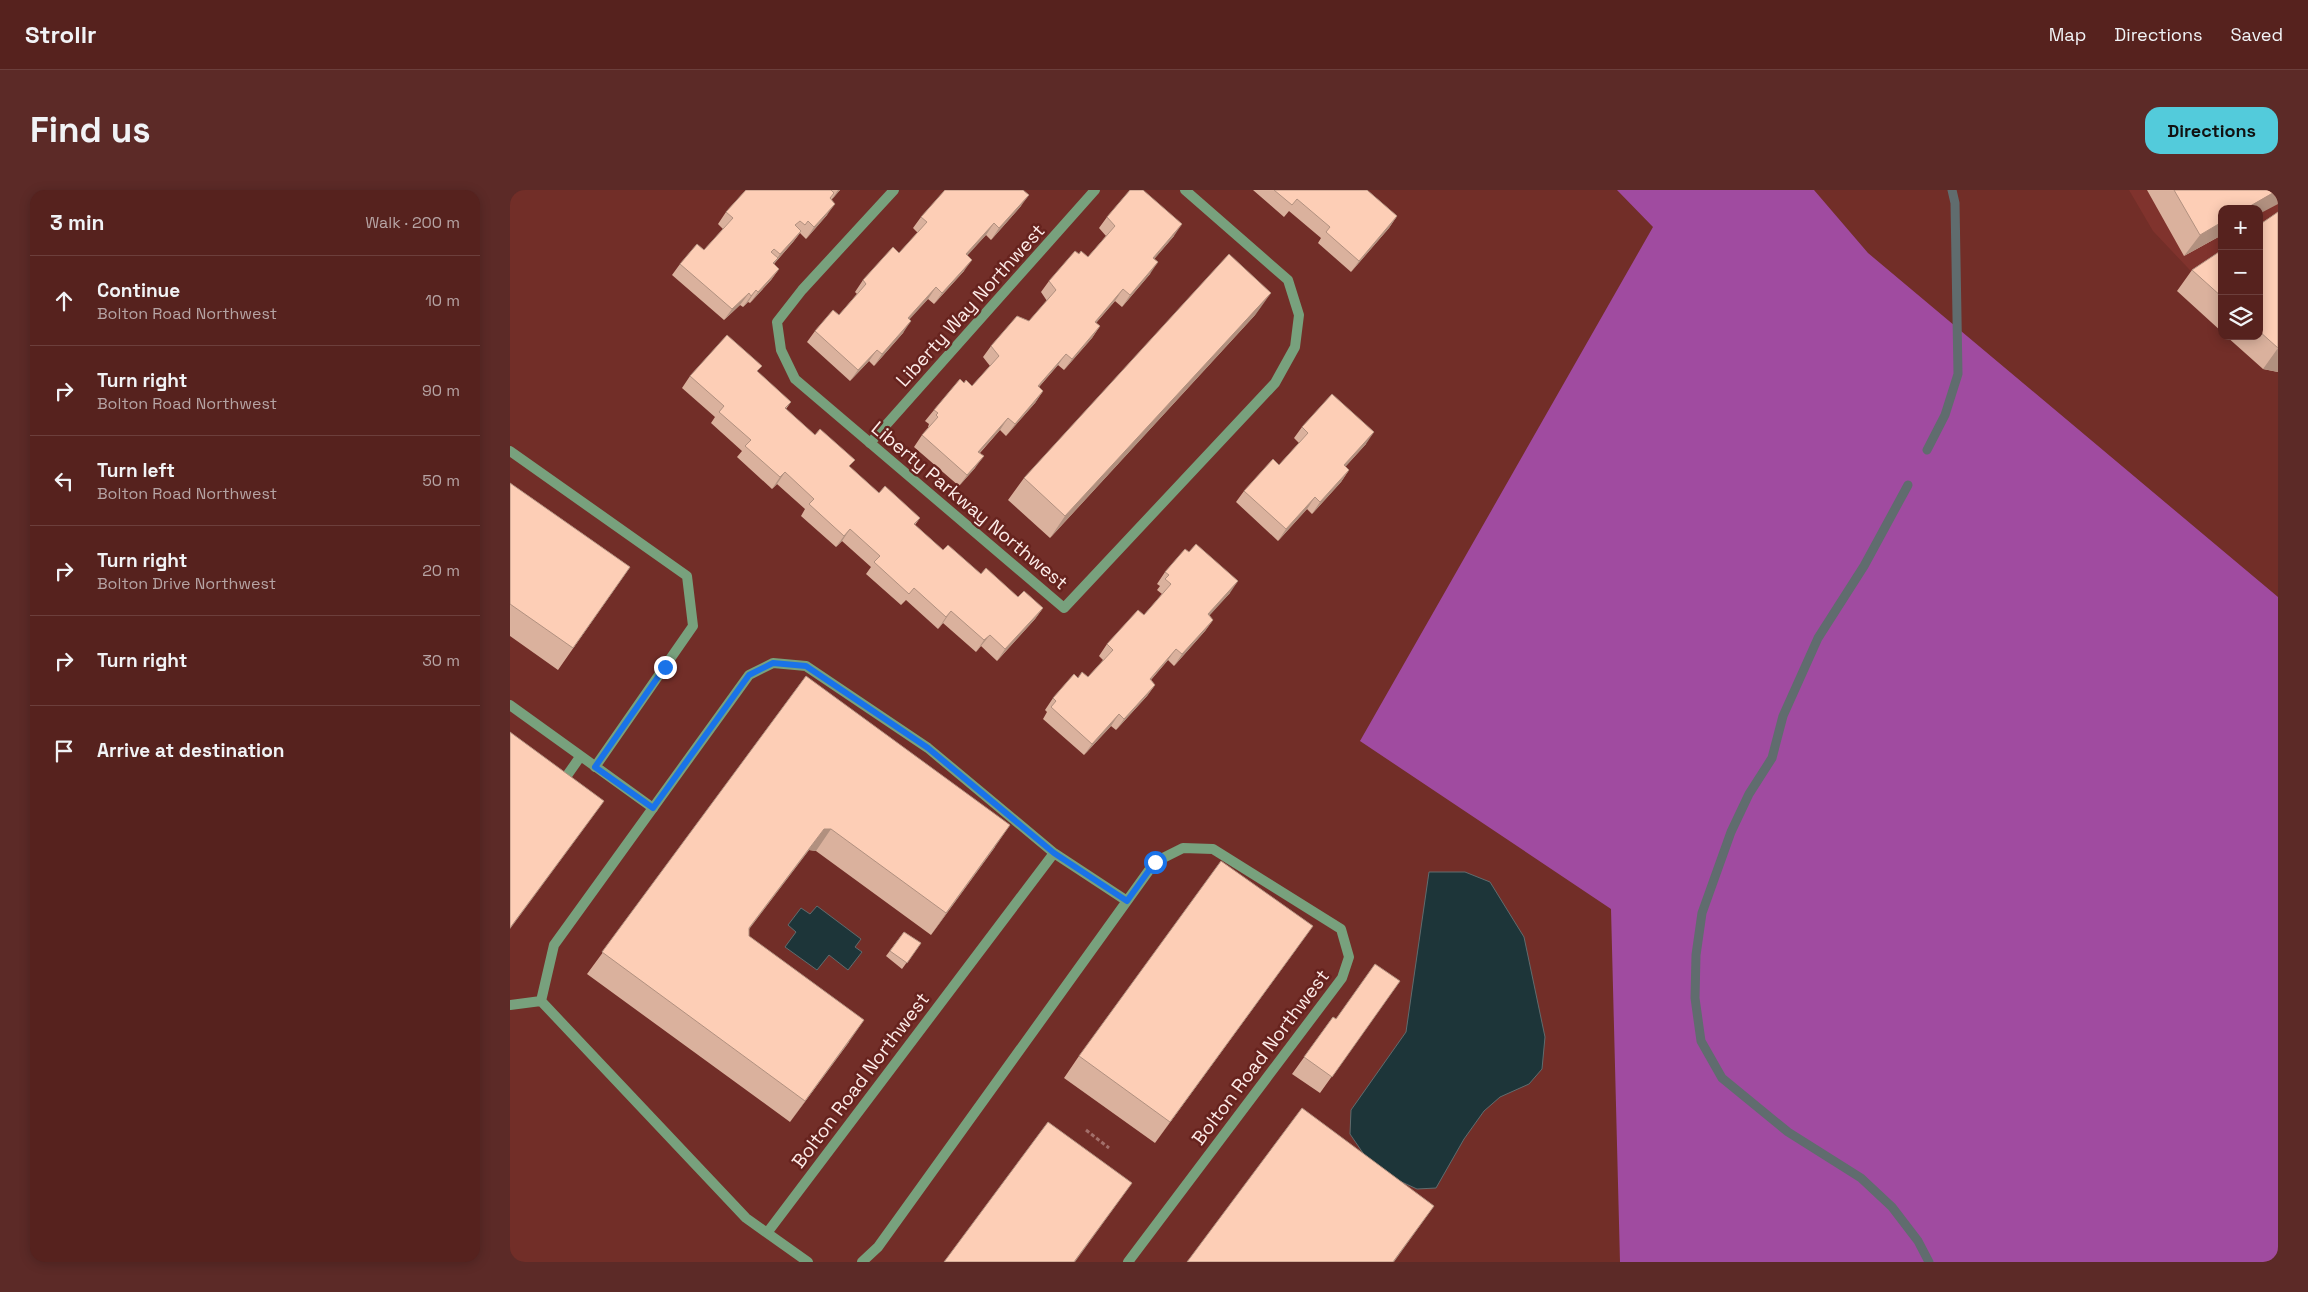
<!DOCTYPE html>
<meta charset="utf-8">
<style>
:root{--surface:#56221e;--page:#5c2a27;--text:#f1f3f6;--muted:#b6a4a4;--line:#6c3f3c;--accent:#53cbdb}
body{margin:0;font-family:"Space Grotesk",sans-serif;background:var(--page);color:var(--text)}
.controls{position:absolute;right:15px;top:15px;display:grid;overflow:hidden;border-radius:10px;box-shadow:0 2px 12px #0003}
.controls button{width:45px;height:45px;display:grid;place-items:center;padding:0;border:0;border-bottom:1px solid var(--line);background:var(--surface);color:var(--text);font:25px sans-serif}
.stop{position:absolute;width:15px;height:15px;margin:-11px;border:4px solid #1a73e8;border-radius:50%;background:#fff}
.stop.end{background:#1a73e8;border-color:#fff;box-shadow:0 1px 5px #0008}
.list{margin:0;padding:0;list-style:none}
h2{display:flex;justify-content:space-between;align-items:center;height:65px;margin:0;padding:0 20px;font-size:21px}
h2 small{font-size:16px;font-weight:400;color:var(--muted)}
.list li{display:grid;grid-template-columns:32px 1fr auto;gap:15px;align-items:center;box-sizing:border-box;height:90px;padding:0 20px;border-top:1px solid var(--line)}
.list b{display:block;font-size:19px;white-space:nowrap}
.list p{margin:0;font-size:16px;white-space:nowrap;color:var(--muted)}
.list em{font-size:16px;font-style:normal;color:var(--muted)}
.icon{flex:none;width:28px;height:28px;fill:none;stroke:currentColor;stroke-width:2;stroke-linecap:round;stroke-linejoin:round}
.map{position:relative;flex:none;width:1768px;height:1072px;overflow:hidden;border-radius:15px}
header{display:flex;align-items:center;gap:30px;box-sizing:border-box;height:70px;padding:0 25px;background:var(--surface);border-bottom:1px solid var(--line)}
header strong{font-size:24px}
nav{display:flex;gap:28px;margin-inline-start:auto;font-size:18px}
.intro{display:flex;align-items:center;justify-content:space-between;box-sizing:border-box;height:120px;padding:0 30px}
h1{margin:0;font-size:35px}
.button{padding:12px 22px;border-radius:15px;background:var(--accent);color:#111;font-size:18px;font-weight:700}
main{display:flex;gap:30px;padding:0 30px}
aside{flex:1;background:var(--surface);border-radius:15px;box-shadow:0 2px 12px #0003}
.map>svg:first-child{display:block}
</style>
<header>
<strong>Strollr</strong>
<nav><a>Map</a><a>Directions</a><a>Saved</a></nav>
</header>
<div class="intro"><h1>Find us</h1><a class="button">Directions</a></div>
<main>
<aside>
<h2>3 min<small>Walk · 200 m</small></h2>
<ul class="list">
<li><svg class="icon" aria-label="ahead" viewBox="0 0 24 24"><path d="M12 20V5M6 11l6-6 6 6"/></svg><div><b>Continue</b><p>Bolton Road Northwest</p></div><em>10 m</em></li>
<li><svg class="icon" aria-label="right" viewBox="0 0 24 24"><path d="M7 20v-9h11M14 6l5 5-5 5"/></svg><div><b>Turn right</b><p>Bolton Road Northwest</p></div><em>90 m</em></li>
<li><svg class="icon" aria-label="left" viewBox="0 0 24 24"><path d="M17 20v-9H6M10 6l-5 5 5 5"/></svg><div><b>Turn left</b><p>Bolton Road Northwest</p></div><em>50 m</em></li>
<li><svg class="icon" aria-label="right" viewBox="0 0 24 24"><path d="M7 20v-9h11M14 6l5 5-5 5"/></svg><div><b>Turn right</b><p>Bolton Drive Northwest</p></div><em>20 m</em></li>
<li><svg class="icon" aria-label="right" viewBox="0 0 24 24"><path d="M7 20v-9h11M14 6l5 5-5 5"/></svg><div><b>Turn right</b></div><em>30 m</em></li>
<li><svg class="icon" aria-label="arrive" viewBox="0 0 24 24"><path d="M6 21V4h12l-3 4 3 4H6"/></svg><div><b>Arrive at destination</b></div></li>
</ul>
</aside>
<div class="map">
<svg width="1768" height="1072" viewBox="0 0 1768 1072">
<rect width="100%" height="100%" fill="#722e28"/>
<!-- built -->
<path fill="#80332d" d="M1619,0h149v175l-19,-29v-127h-37v95l-69,-73z"/>
<!-- forest -->
<path fill="#a04ba0" d="M1107,0h197l54,63 410,344v665h-658l-9,-353 -251,-168 293,-514z"/>
<!-- water -->
<path fill="#1d3539" stroke="#606c6e" d="M919,682h36l25,10 34,55 21,100 -3,32 -13,15 -29,13 -16,14 -20,28 -28,49 -19,1 -24,-11 -28,-22 -15,-22 1,-24 55,-78z
M307,716l44,33 -6,8 7,5 -14,18 -19,-15 -12,15 -32,-23 11,-15 -8,-7 13,-17 9,6z"/>
<g fill="none" stroke-linecap="round" stroke-linejoin="round">
<!-- stream -->
<path stroke="#606c6e" stroke-width="9" d="M1417,260l18,-35 13,-41 -3,-171 -3,-13
M1398,295l-44,81 -46,72 -35,78 -11,42 -23,36 -18,38 -29,81 -6,42 -1,43 6,43 21,37 66,54 73,46 31,29 26,34 11,21"/>
<!-- path -->
<path stroke="#a3706b" stroke-width="3" stroke-dasharray="4 2.5" stroke-linecap="butt" d="M576,940l23,18"/>
<!-- service -->
<path stroke="#78a17d" stroke-width="10" d="M360,253l225,-253
M0,261l177,125 6,50 -98,141
M51,594l19,-27
M31,811l13,-56 195,-270 24,-12 33,3 122,82 126,105
M0,815l31,-4 205,217 62,44
M257,1043l287,-380 73,48
M352,1072l16,-15 277,-385 28,-14 30,1 128,80 8,28 -7,21 -214,284"/>
<!-- minor -->
<path stroke="#78a17d" stroke-width="10" d="M384,0l-92,100 -25,32 4,28 14,29 269,229 211,-225 20,-36 4,-32 -11,-35 -103,-90
M0,515l143,103"/>
</g>
<!-- wall -->
<path fill="#dab19d" d="M236,0h94l-9,10 -4,15 -21,24 -6,-6 -3,4 -4,5 -19,22 5,5 -8,11 -21,23 -2,-1 -5,5 -3,-2 -16,15 -52,-45 8,-11 24,-14 19,-21 -5,-5 8,-12z
M743,0h114l30,26 -8,12 -38,44 -33,-29 3,-5 -32,-27 -5,6z
M1637,0h131l-56,19v26l-38,21z
M514,1l-3,15 -30,34 -5,-5 -19,20 -3,16 -30,33 -6,-5 -19,20 -6,14 -29,33 -5,-5 -19,20 -43,-39 8,-11 24,-16 18,-21 -2,-2 8,-12 36,-27 19,-20 -5,-5 8,-11z
M1768,22v160l-15,-3 -37,-33h33v-111z
M597,27l67,19 -20,23 -4,15 -28,33 -7,-6 -19,22 4,3 -8,12 -28,32 -6,-5 -19,22 4,4 -8,12 -29,33 -6,-6 -20,23 -5,15 -16,18 -45,-39 8,-12 7,-8h-1l1,-3 -4,-3 9,-11 30,-27 8,3 18,-20 -7,-9 8,-11 38,-25 18,-20 -6,-9 8,-11 30,-27 9,3 18,-21 -7,-8z
M1712,60v82l-45,-41 15,-21z
M746,124l-206,224 -42,-38 16,-22z
M248,182l33,30 -5,7 64,58 29,26 41,25 -5,7 28,25 38,24 37,23 25,11 -8,11 -38,42 -16,-15 -5,6 -33,-29 -5,6 -32,-29 -5,5 -35,-31 5,-7 -29,-26 -6,6 -35,-31 4,-7 -28,-25 -5,5 -35,-32 5,-6 -31,-28 4,-6 -33,-29 8,-12z
M792,237l64,17 -21,23 4,3 -8,12 -29,32 -5,-5 -29,32 -42,-39 8,-11 35,-26 20,-22 -5,-5z
M0,293l120,84 -72,103 -48,-34z
M655,382l65,21 -21,22 4,5 -8,11 -31,35 -6,-6 -17,20 4,5 -8,11 -31,34 -5,-4 -27,29 -41,-36 4,-7 -2,-2 8,-12 25,-20 10,-1 15,-17 -4,-4 8,-12 37,-29 18,-21 -5,-4 3,-4 -3,-2z
M296,486l189,171 -64,88 -115,-84 -7,-1 -60,79v7l100,106 -59,80 -203,-148z
M394,742l17,11 -19,26 -16,-13z
M787,758l-142,195 -91,-65 15,-22z
M890,791l-80,112 -28,-19 41,-57 3,2z"/>
<!-- shaded-wall -->
<path fill="#b1907f" d="M328,0h2l-10,12z
M1768,0v14l-19,10v-5h-14z
M519,5l-8,11 -30,34 8,-12z
M325,14l-8,11 -21,24 8,-12z
M887,26l-8,12 -38,44 8,-11z
M1712,32v13l-38,21 16,-21z
M484,33l-8,12 -28,31 8,-12z
M672,34l-8,12 -29,34 8,-12z
M291,41l-8,11 -21,24 8,-12z
M462,70l-8,11 -30,33 8,-11z
M648,72l-8,12 -28,33 8,-12z
M269,79l-8,11 -21,23 8,-11z
M426,97l-8,12 -28,31 8,-12z
M613,99l-8,12 -28,32 8,-11z
M246,100l-8,12 -5,5 8,-11z
M239,103l-9,12 -16,15 8,-11z
M761,103l-15,21 -206,224 15,-22z
M401,131l-8,12 -29,33 8,-12z
M590,136l-8,12 -28,32 8,-11z
M1768,158v24l-15,-3z
M367,160l-8,11 -19,20 8,-11z
M556,164l-8,11 -29,33 9,-12z
M533,201l-8,12 -29,33 9,-12z
M498,228l-8,12 -30,33 8,-11z
M864,242l-8,12 -30,33 8,-12z
M474,266l-9,12 -16,18 8,-11z
M839,280l-8,12 -29,32 8,-12z
M275,282l-8,12 -5,5 8,-12z
M805,307l-8,12 -29,32 8,-12z
M340,339l-8,12 -6,6 8,-11z
M728,391l-8,12 -30,33 8,-12z
M533,418l-8,11 -38,42 8,-12z
M441,421l-8,12 -5,6 8,-12z
M703,430l-8,11 -31,35 8,-12z
M480,445l-9,11 -5,6 8,-12z
M666,459l-8,11 -27,31 9,-12z
M645,495l-8,11 -31,34 8,-11z
M609,524l-8,12 -27,29 8,-11z
M94,611l-16,22 -78,106v-1z
M500,635l-15,22 -64,88 15,-22z
M314,639h7l-15,22 -7,-1 -75,99 15,-21z
M803,736l-16,22 -142,195 15,-21z
M354,830l-15,22 -59,80 15,-21z
M622,993l-57,79h-1z
M924,1016l-40,56h-1z"/>
<!-- building -->
<path fill="#fdceb6" stroke="#b1907f" d="M236,0h85l3,3 -4,5 5,6 -21,23 -6,-6 -3,4 -5,-4 -5,4 6,6 -21,23 -6,-5 -3,3 7,6 -5,5 6,6 -21,23 -2,-2 -5,6 -2,-3 -17,16 -52,-45 17,-20 7,6 29,-32 -7,-6z
M435,0h78l6,5 -30,33 -5,-5 -28,31 6,6 -30,33 -6,-6 -28,31 3,3 -29,33 -5,-4 -19,20 -43,-39 18,-21 6,5 27,-31 -3,-4 30,-33 6,6 28,-31 -6,-5z
M620,0h13l39,34 -29,34 5,4 -28,33 -7,-6 -28,33 5,4 -28,33 -6,-5 -28,32 5,5 -28,33 -7,-6 -30,34 6,4 -17,19 -45,-40 16,-18 -2,-2 2,-2 -4,-3 26,-31 4,4 2,-3 6,6 27,-30 -8,-10 26,-30 12,5 27,-31 -7,-9 26,-30 4,3 2,-3 7,6 27,-31 -8,-9z
M764,0h93l30,26 -38,45 -33,-29 4,-5 -33,-28 -5,6z
M1664,0h104l-33,19h-23v13l-22,13z
M1768,22v136l-19,-17v-106z
M1712,60v47l-30,-27z
M719,64l42,39 -206,223 -41,-38z
M217,145l35,31 -5,5 34,31 -6,6 30,27 5,-6 35,31 -6,6 30,27 6,-7 35,32 -6,6 29,26 5,-5 33,29 5,-6 32,29 6,-6 19,17 -38,41 -15,-14 -6,5 -33,-29 -5,6 -32,-29 -5,6 -35,-32 6,-6 -30,-27 -6,7 -35,-32 5,-5 -29,-27 -5,5 -35,-31 6,-6 -32,-28 5,-6 -34,-30z
M822,204l42,38 -30,33 5,5 -29,32 -5,-5 -29,32 -42,-38 29,-32 6,6 29,-32 -6,-6z
M0,293l120,84 -57,81 -63,-44z
M686,354l42,37 -30,33 5,6 -31,34 -6,-5 -26,30 5,6 -31,34 -5,-5 -27,30 -41,-37 5,-6 -3,-3 21,-24 4,4 4,-6 6,5 25,-27 -6,-6 31,-34 6,5 27,-31 -6,-5 4,-4 -4,-3 20,-23 4,3z
M296,486l204,149 -64,88 -115,-84h-7l-75,99v8l115,84 -59,81 -203,-149z
M0,542l94,69 -94,127z
M711,671l92,65 -143,196 -91,-66z
M394,742l17,11 -14,20 -17,-12z
M865,774l25,17 -68,96 -28,-20 29,-40 3,2z
M792,918l132,98 -41,56h-206z
M538,932l84,61 -58,79h-130z"/>
<g fill="none" stroke-linecap="round" stroke-linejoin="round">
<!-- route -->
<path stroke="#1a73e8" stroke-width="6" d="M155,477l-70,100 58,41 96,-133 24,-12 33,3 122,82 126,105 73,48 28,-39"/>
</g>
<g text-anchor="middle" stroke-width="5" stroke-linejoin="round" paint-order="stroke">
<!-- street labels -->
<g font-size="19" fill="#fdebe8" stroke="#66231e">
<text transform="translate(460 115) rotate(-48)" y="7">Liberty Way Northwest</text>
<text transform="translate(460 315) rotate(40)" y="7">Liberty Parkway Northwest</text>
<text transform="translate(750 867) rotate(-53)" y="7">Bolton Road Northwest</text>
<text transform="translate(350 890) rotate(-53)" y="7">Bolton Road Northwest</text>
</g>
</g>
</svg>
<div class="controls">
<button>+</button>
<button>−</button>
<button><svg class="icon" aria-label="layers" viewBox="0 0 24 24"><path d="M12 4l9 5-9 5-9-5zM3 14l9 5 9-5"/></svg></button>
</div>
<div class="stop" style="left:645px;top:672px"></div>
<div class="stop end" style="left:155px;top:477px"></div>
</div>
</main>
